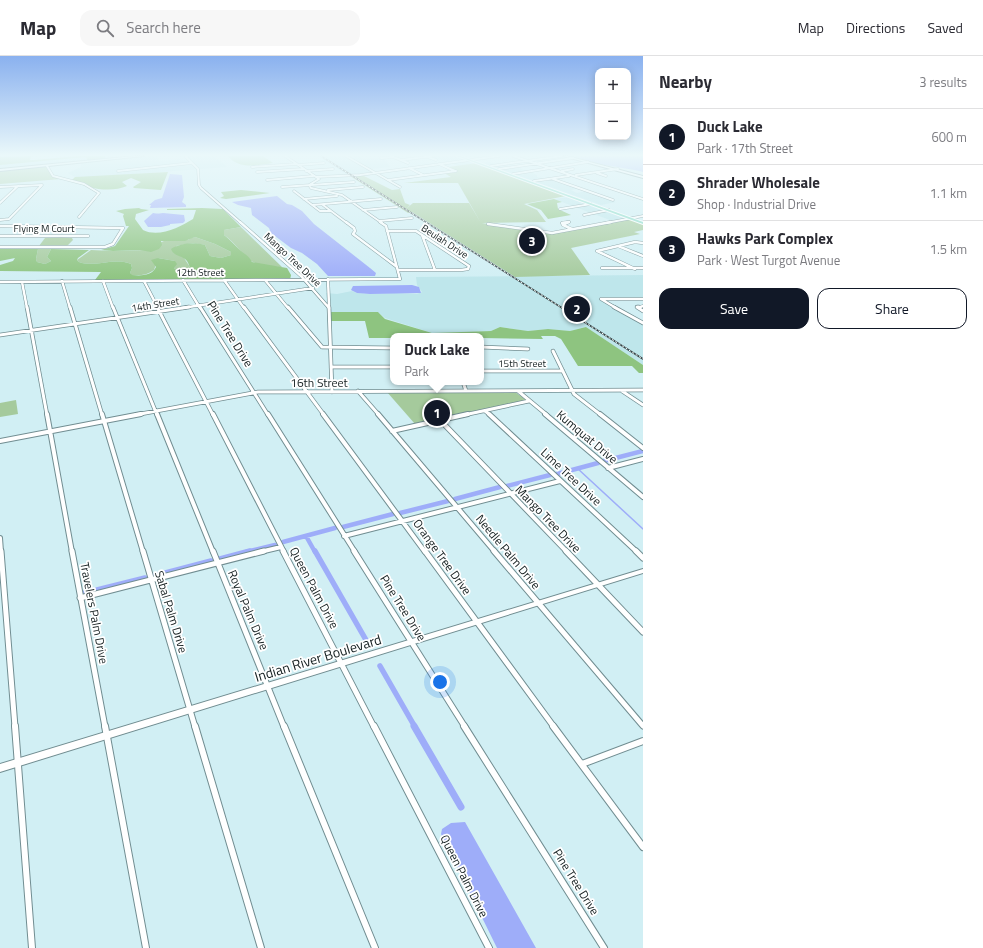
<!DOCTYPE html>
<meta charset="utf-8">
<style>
:root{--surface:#fff;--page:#f7f7f7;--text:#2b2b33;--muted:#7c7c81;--line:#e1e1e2;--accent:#111827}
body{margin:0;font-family:"Titillium Web",sans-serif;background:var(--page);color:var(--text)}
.controls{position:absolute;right:12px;top:12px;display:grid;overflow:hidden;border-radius:8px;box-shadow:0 2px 10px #0003}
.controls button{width:36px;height:36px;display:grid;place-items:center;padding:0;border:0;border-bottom:1px solid var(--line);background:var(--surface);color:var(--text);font:20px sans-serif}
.you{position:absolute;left:440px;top:626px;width:14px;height:14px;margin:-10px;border:3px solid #fff;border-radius:50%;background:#1a73e8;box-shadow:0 0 0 6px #1a73e833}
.badge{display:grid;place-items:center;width:26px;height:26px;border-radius:50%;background:var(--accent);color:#fff;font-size:13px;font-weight:700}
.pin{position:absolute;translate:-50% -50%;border:2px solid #fff;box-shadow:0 1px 4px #0006}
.popup{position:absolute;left:390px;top:277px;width:94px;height:52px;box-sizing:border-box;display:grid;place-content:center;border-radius:8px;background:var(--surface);filter:drop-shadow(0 1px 3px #0005);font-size:13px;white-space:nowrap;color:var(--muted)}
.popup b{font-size:15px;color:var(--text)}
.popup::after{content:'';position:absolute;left:50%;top:100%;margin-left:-8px;border:8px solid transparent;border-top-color:var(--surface)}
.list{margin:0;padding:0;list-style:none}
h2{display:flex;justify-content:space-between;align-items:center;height:52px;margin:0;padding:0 16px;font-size:17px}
h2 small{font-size:13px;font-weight:400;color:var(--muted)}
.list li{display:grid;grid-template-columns:26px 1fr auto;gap:12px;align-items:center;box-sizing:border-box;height:56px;padding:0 16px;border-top:1px solid var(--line)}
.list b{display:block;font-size:15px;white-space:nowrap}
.list p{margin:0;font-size:13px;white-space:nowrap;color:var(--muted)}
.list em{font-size:13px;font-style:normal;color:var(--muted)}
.actions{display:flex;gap:8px;padding:12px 16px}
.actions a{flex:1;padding:9px 0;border:1px solid var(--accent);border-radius:12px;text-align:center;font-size:14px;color:var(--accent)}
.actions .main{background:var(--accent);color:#fff}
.icon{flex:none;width:22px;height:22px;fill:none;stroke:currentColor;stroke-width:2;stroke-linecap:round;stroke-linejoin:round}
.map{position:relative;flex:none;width:643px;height:892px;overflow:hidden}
header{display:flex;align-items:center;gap:24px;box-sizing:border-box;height:56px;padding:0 20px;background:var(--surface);border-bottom:1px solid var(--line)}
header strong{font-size:19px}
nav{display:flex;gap:22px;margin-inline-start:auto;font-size:14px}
.search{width:280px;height:36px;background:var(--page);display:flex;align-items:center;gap:10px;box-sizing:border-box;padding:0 14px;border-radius:12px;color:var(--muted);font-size:15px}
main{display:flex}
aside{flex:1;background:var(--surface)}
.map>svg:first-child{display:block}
</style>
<header>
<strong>Map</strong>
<div class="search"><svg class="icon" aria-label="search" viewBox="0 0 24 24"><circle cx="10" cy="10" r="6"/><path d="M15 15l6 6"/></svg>Search here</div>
<nav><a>Map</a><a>Directions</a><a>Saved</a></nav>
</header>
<main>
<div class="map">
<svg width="643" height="892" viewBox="0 0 643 892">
<rect width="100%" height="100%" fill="#d1eff4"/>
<!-- built -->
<path fill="#bee6eb" d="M104,100h52l3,5 20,-2 11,3 -7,-6h31l13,11 -144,11 -8,-1 -7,-4 13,-6v-4l-81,7v-5l86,-8 19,2z
M317,100h41l6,3 20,-1 6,9 -19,2 6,4 -28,3z
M429,100h27l21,7 -18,3z
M489,106l8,2 9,-1 31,12v2l8,2 7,-1 28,10 -9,2 6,3 9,-2 30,11 -15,3 -118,-42z
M568,141l63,22 -16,3 -61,-23z
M641,219h2v24h-39l39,23v43l-57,-38 -16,4 -22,-2 -20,2 -28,-4 -9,4 -59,2 -47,-15 -7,-6h-51l-1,-19 11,1 15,-3 5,2 13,1 25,-1 22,1 5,-2 -5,-7 -1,-8z"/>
<!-- green -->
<path fill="#a5ca9c" d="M477,107l89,33 -42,8 13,6 9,12 -64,1 68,11 80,-15 13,5v6l-9,2 6,2 -69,14 19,27 -75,2 -103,-65 -4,1 -58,-37 12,-1 30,15 8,-1 5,14 5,2 -4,4 7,-6h56l12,20 -23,-40h-54l47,-6 -7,-4 13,-2 -9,-4z
M46,110l6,10 9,3 -61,5v-13z
M241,171l41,40c-8,0 -23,-1 -31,-6 -10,-7 -16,-19 -27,-26v-5z
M61,181l11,1 1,2 -7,7 -27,-1 6,-8z
M195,181l20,7 16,8v3l-10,3 -11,-2 -5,-11 -12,-2 -17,3 16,24 18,1 1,3c-10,3 -30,2 -37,-6l1,-7 -17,-3 -4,12c-7,5 -14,6 -23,5l-1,-2 2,-5 -1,-4c-18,-7 -35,4 -52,-2l-2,-2 14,-10 22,1 32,-1 21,-10h22l3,-2z
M38,193h13l-4,8 4,4 -6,3 -8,-2 -1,-3z
M387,336h128l11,8 -111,24z
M16,344l2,14 -18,3v-14z"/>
<!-- forest -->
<path fill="#8ec480" d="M31,100l-1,4h5l42,-4h28v3l-17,2 -2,-4 -86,8v-8z
M228,100h35l10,7c-16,2 -34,7 -45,-7z
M168,116l-7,18 -27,-2 -1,-1 8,-5 -10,-4 -9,4 5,4c-16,7 -40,3 -55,-6l3,-3z
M241,134l29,3 -44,6 -6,-1 4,-2 -3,-4z
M554,143l8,3 -5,1 1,6 13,6 -23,4 -7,-9 -14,-6z
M139,152l2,1 8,1 -13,4 -1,5 8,11c16,8 37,-3 50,-11l3,-9h-29v-1l35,-1 21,1 18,18 -17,3v5c7,5 11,11 17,16 5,4 8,5 11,11l35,6 4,7 -1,5h-195l6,-8 -101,-1v-6l13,-4 2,-3 -15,3v-12h38l-2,10 1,3 8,2 6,-3 -4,-4 4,-8 38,1 -11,8 -1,2 2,2c17,6 34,-5 52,2l1,4 -2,5 2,2c8,1 20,1 24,-8l-5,-7 7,-2 17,3 2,3 -3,4c7,7 27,9 37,6l-1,-3 -18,-1c-3,-3 -3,-6 -5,-9 -5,-6 -13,-4 -16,-12 9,-6 24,-7 34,-4l5,11 11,2 10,-3v-3l-16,-8 -20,-7 -10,4h-24l1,4 -3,4 -8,3 -11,-2 -27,1 -12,-1 14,-4 14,-20h-3l-3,-10 1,-2 -8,-3 9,-2z
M327,256h51l7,7 47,14 59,-2 9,-4 28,4 20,-2 22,2 16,-4 57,38v8h-4l-7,-7h-54l-17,-27 -6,-3h-14l2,3 -62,-1v-2h-88v2h-24l-4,-17h-37z"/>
<!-- water -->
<path fill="#9eadf9" d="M576,100h67v16c-17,-5 -54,-7 -67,-16z
M170,118l12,1 2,22 -2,5 4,3v2l-36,1 1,-3h-2l6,-5 7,-2z
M277,140l10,8 5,1 10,6 12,13 56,44 6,5 -1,3h-47l-11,-12 -15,-11 -11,-5 -20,-15 -2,-5 -17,-13 -1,-7 -13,-3 -6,-3z
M153,157l6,1h-3l7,-1 21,2 1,6 -2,2 -13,1v1l-9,2h-13l-4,-6z
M412,229l7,2 2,6 -51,1 -13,-1 -6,-3 2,-4z
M465,766l71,126h-39l-56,-114 1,-5 9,-6z"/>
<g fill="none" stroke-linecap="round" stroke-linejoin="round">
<!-- stream -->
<path stroke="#9eadf9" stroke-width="1.5" d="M577,412l66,61"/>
<!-- canal-far2 -->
<path stroke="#9eadf9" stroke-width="4.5" d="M604,405l39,-10
M557,418l41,-11
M507,430l43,-11
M455,443l45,-12
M400,457l48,-12
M343,471l50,-13
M306,480l9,16
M283,486l52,-14
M246,496l29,-7"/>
<!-- canal-far1 -->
<path stroke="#9eadf9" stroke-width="5.5" d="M315,495l51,89
M220,503l30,-8
M154,520l57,-15
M85,537l60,-15
M380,610l35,61"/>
<!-- canal -->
<path stroke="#9eadf9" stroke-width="7" d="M414,670l47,81"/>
<!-- street-far5 casing -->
<g stroke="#718d91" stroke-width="3">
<path id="street-far5" d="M185,100l13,13 1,16 2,3 40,35
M285,100l34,23 -10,6 2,3 31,7 40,28
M346,100l54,31
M391,100l17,7
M513,100l130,43
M428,101l8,3
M381,102l13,-1
M401,104l31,-4
M439,108l16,7
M298,109l26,-2
M47,110l6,10 31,8 15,9 -20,24
M491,110l71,-10
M252,111l45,-3
M409,112l14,7
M499,113l74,-11
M118,115l74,-8
M306,115l27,-2
M562,115l11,-2
M257,116l46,-3
M597,117l9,3
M513,118l75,-12
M576,119l42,-6
M316,121l44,-2 139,-19
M553,123l60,21
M267,124l46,-4
M388,124l68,-9
M534,125l35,-5
M0,131l42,-2 -33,34 -9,1
M282,131l72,-5
M328,134l35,-3
M294,135l26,20h11
M304,143l33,-3
M0,147l18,-17
M313,149l68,-6
M323,149l24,18
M560,153l31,-5
M363,154l34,-3
M584,159l25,-5
M379,165l33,-3
M562,167l7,-1 -2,1
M606,167l37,-7"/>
</g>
<!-- street-far4 casing -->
<g stroke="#718d91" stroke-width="3.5">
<path id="street-far4" d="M240,166l62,55 27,31
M346,166l8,6 1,3 -2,3 44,33
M569,166l-6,3 -1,-2z
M488,168l64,9 59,-11
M563,169l9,4
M0,170l123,2 -10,16 -8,3h-105
M387,175h29l53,35 -1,3 -7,1h-63
M422,179l13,35
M0,180h88
M618,190l25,10
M602,212h41
M635,213l-38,-18 38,-9 8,1
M328,223l1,27
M183,224l17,28
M224,224l20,28
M265,224l23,28
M62,225l8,27
M103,225l10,27
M144,225l14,27
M0,226l400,-3 -14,-53 -6,-4
M22,226l5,26
M601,243l15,9
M601,243h42
M182,252l131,-20
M638,252l5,-2"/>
</g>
<!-- street-far3 casing -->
<g stroke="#718d91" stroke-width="4.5">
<path id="street-far3" d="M27,251l20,108
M70,251l32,108
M113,251l44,108
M157,251l56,108
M200,251l68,108
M244,251l80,108
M288,251l34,40 71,1
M329,251l3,85
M614,251l29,16
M639,251h-2l6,4
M0,279l189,-28
M481,291l47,2
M553,295l21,43 27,21
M331,311h62
M481,315h82
M463,326l3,9
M358,335l21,24
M518,335l29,24
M622,335l21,14
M485,355l5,4
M135,359l123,-23 385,-2
M464,359l65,-14"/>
</g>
<!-- street-far2 casing -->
<g stroke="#718d91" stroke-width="6">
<path id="street-far2" d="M47,358l25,138
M102,358l41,138
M157,358l56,138
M213,358l71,138
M268,358l87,138
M323,358l102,138
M378,358l117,138
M489,358l148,138
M545,358l98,83
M600,358l43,34
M440,364l127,132
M392,375l76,-17
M0,385l141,-27
M608,412l35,-9
M344,480l216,-55
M0,482l1,14
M260,496l21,-5"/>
</g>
<!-- street-far1 casing -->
<g stroke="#718d91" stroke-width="7">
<path id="street-far1" d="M1,495l14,176
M72,495l33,176
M143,495l52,176
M213,495l71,176
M283,495l91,176
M354,495l111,176
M425,495l129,176
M494,495l149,175
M566,495l77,81
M636,495l7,7
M80,542l184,-47"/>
</g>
<!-- street casing -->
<g stroke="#718d91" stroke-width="8">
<path id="street" d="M15,670l17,222
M105,670l41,222
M195,670l66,222
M284,670l91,222
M374,670l115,222
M464,670l140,222
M553,670l90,121
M582,708l61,-23"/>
</g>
<!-- secondary casing -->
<g stroke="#718d91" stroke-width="2">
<path id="secondary" d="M136,100h8l-144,15v-2z
M563,100h4l76,20v2z
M643,513v4l-643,199v-8z"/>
</g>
<!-- primary casing -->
<g stroke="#fff" stroke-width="2">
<path id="primary" d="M457,100h3l183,66v2z"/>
</g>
<!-- street-far5 -->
<use href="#street-far5" stroke="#fff" stroke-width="2"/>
<!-- street-far4 -->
<use href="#street-far4" stroke="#fff" stroke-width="2.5"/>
<!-- street-far3 -->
<use href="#street-far3" stroke="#fff" stroke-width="3"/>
<!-- street-far2 -->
<use href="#street-far2" stroke="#fff" stroke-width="4"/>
<!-- street-far1 -->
<use href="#street-far1" stroke="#fff" stroke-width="5"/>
<!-- street -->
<use href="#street" stroke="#fff" stroke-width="6"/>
<!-- secondary -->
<use href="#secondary" fill="#fff" fill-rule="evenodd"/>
<!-- primary -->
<use href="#primary" fill="#8cdcc8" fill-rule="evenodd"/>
<!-- rail casing -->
<g stroke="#354345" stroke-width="1.5">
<path id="rail" d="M321,100l322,203"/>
</g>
<!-- rail -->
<use href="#rail" stroke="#fff" stroke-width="1" stroke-dasharray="2" stroke-linecap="butt"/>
</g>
<!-- sky -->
<linearGradient id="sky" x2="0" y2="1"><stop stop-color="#8ab1ef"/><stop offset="0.44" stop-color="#eaf8fa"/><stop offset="1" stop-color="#eaf8fa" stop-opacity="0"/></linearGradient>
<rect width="643" height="225" fill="url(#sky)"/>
<g text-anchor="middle" stroke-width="3.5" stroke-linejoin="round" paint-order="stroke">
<!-- far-street labels -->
<g font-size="10" fill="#131e1f" stroke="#fff">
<text x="44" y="176">Flying M Court</text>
<text transform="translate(445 185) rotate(33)" y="4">Beulah Drive</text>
<text transform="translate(293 203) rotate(43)" y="4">Mango Tree Drive</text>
<text x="200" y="220">12th Street</text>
<text transform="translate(155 248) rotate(-9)" y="4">14th Street</text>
<text x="522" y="311">15th Street</text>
</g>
<!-- street labels -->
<g font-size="12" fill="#131e1f" stroke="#fff">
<text transform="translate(230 278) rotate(58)" y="4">Pine Tree Drive</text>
<text x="319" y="331">16th Street</text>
<text transform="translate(587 381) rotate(40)" y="4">Kumquat Drive</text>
<text transform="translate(571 421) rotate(43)" y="4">Lime Tree Drive</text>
<text transform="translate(548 463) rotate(46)" y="4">Mango Tree Drive</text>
<text transform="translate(508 496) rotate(50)" y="4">Needle Palm Drive</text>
<text transform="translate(442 501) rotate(54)" y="4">Orange Tree Drive</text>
<text transform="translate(314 532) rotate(62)" y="4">Queen Palm Drive</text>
<text transform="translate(403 552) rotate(58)" y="4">Pine Tree Drive</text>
<text transform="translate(248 554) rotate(67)" y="4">Royal Palm Drive</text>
<text transform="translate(171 556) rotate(73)" y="4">Sabal Palm Drive</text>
<text transform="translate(94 557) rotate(79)" y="4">Travelers Palm Drive</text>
<text transform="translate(464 820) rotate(63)" y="4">Queen Palm Drive</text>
<text transform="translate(576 826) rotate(58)" y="4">Pine Tree Drive</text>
</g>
<!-- near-street labels -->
<g font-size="14" fill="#131e1f" stroke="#fff">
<text transform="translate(318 602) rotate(-17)" y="5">Indian River Boulevard</text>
</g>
</g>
</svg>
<div class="controls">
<button>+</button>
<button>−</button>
</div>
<div class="you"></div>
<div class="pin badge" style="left:437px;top:357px">1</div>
<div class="popup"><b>Duck Lake</b>Park</div>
<div class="pin badge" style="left:577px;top:253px">2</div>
<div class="pin badge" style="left:532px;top:185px">3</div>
</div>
<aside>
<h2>Nearby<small>3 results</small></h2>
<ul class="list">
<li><span class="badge">1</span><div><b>Duck Lake</b><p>Park · 17th Street</p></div><em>600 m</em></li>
<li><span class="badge">2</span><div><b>Shrader Wholesale</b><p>Shop · Industrial Drive</p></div><em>1.1 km</em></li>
<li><span class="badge">3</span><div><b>Hawks Park Complex</b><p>Park · West Turgot Avenue</p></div><em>1.5 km</em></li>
</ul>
<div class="actions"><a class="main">Save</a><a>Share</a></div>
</aside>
</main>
